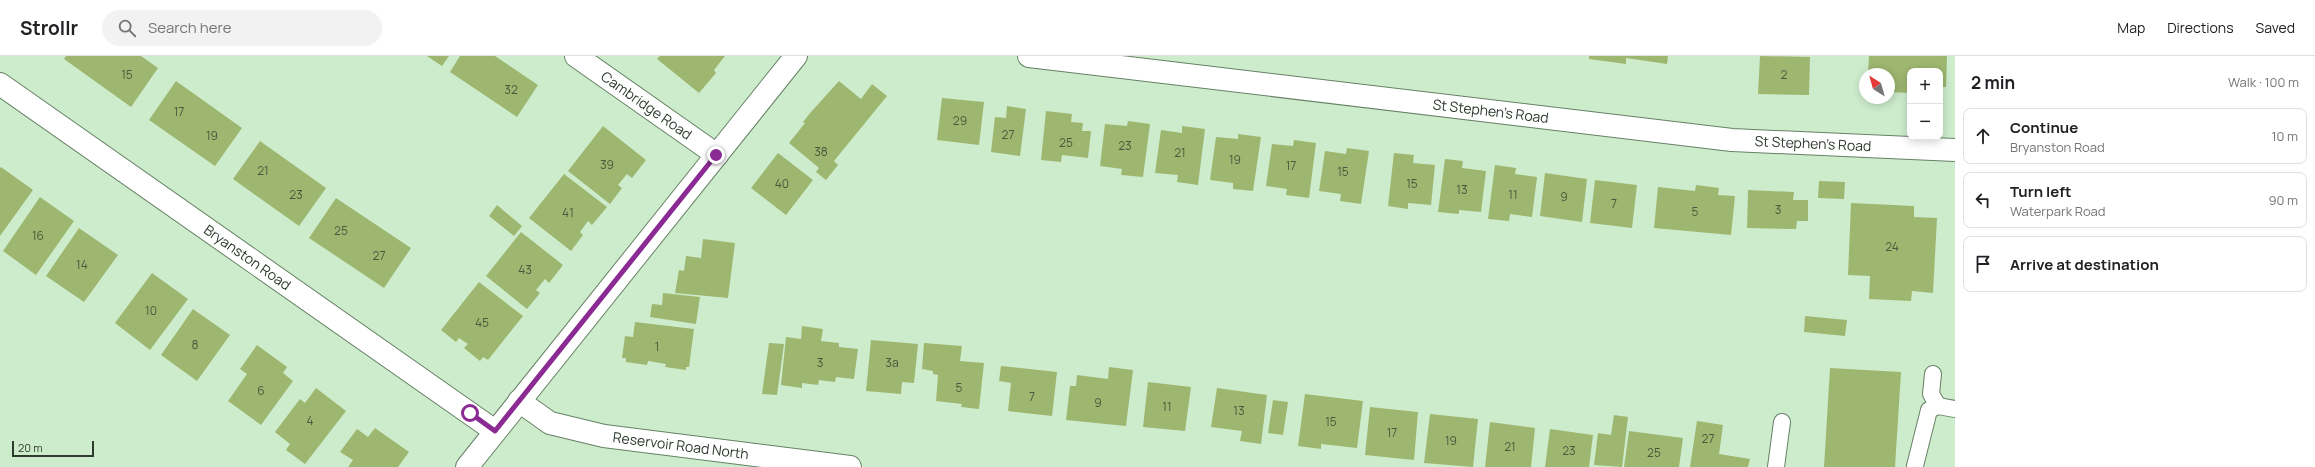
<!DOCTYPE html>
<meta charset="utf-8">
<style>
:root{--surface:#fff;--page:#f2f2f2;--text:#202124;--muted:#757577;--line:#e0e0e0}
body{margin:0;font-family:Manrope,sans-serif;background:var(--page);color:var(--text)}
.controls{position:absolute;right:12px;top:12px;display:grid;overflow:hidden;border-radius:8px;box-shadow:0 2px 10px #0003}
.controls button{width:36px;height:36px;display:grid;place-items:center;padding:0;border:0;border-bottom:1px solid var(--line);background:var(--surface);color:var(--text);font:20px sans-serif}
.compass{position:absolute;left:1859px;top:12px;width:36px;height:36px;border-radius:50%;background:var(--surface);box-shadow:0 2px 10px #0003;rotate:323deg}
.scale{position:absolute;left:12px;bottom:10px;width:82px;box-sizing:border-box;padding-left:4px;border:2px solid #2e3a2d;border-top:0;font-size:11px;line-height:14px;white-space:nowrap;color:#2e3a2d;-webkit-text-stroke:3px #cdeccc;paint-order:stroke}
.stop{position:absolute;width:12px;height:12px;margin:-9px;border:3px solid #8b2a93;border-radius:50%;background:#fff}
.stop.end{background:#8b2a93;border-color:#fff;box-shadow:0 1px 4px #0008}
.list{margin:0;padding:0;list-style:none}
h2{display:flex;justify-content:space-between;align-items:center;height:52px;margin:0;padding:0 16px;font-size:17px}
h2 small{font-size:13px;font-weight:400;color:var(--muted)}
.list li{display:grid;grid-template-columns:26px 1fr auto;gap:12px;align-items:center;box-sizing:border-box;height:56px;margin:0 8px 8px;padding:0 8px;border:1px solid var(--line);border-radius:8px}
.list b{display:block;font-size:15px;white-space:nowrap}
.list p{margin:0;font-size:13px;white-space:nowrap;color:var(--muted)}
.list em{font-size:13px;font-style:normal;color:var(--muted)}
.icon{flex:none;width:22px;height:22px;fill:none;stroke:currentColor;stroke-width:2;stroke-linecap:round;stroke-linejoin:round}
.map{position:relative;flex:none;width:1955px;height:411px;overflow:hidden}
header{display:flex;align-items:center;gap:24px;box-sizing:border-box;height:56px;padding:0 20px;background:var(--surface);border-bottom:1px solid var(--line)}
header strong{font-size:19px}
nav{display:flex;gap:22px;margin-inline-start:auto;font-size:14px}
.search{width:280px;height:36px;background:var(--page);display:flex;align-items:center;gap:10px;box-sizing:border-box;padding:0 14px;border-radius:22px;color:var(--muted);font-size:15px}
main{display:flex}
aside{flex:1;background:var(--surface)}
.map>svg:first-child{display:block}
</style>
<header>
<strong>Strollr</strong>
<div class="search"><svg class="icon" aria-label="search" viewBox="0 0 24 24"><circle cx="10" cy="10" r="6"/><path d="M15 15l6 6"/></svg>Search here</div>
<nav><a>Map</a><a>Directions</a><a>Saved</a></nav>
</header>
<main>
<div class="map">
<svg width="1955" height="411" viewBox="0 0 1955 411">
<rect width="100%" height="100%" fill="#cdeccc"/>
<!-- building -->
<path fill="#9eb770" d="M66,0h75l17,12 -27,39 -67,-48z
M427,0h22l-7,10z
M460,0h35l43,29 -21,32 -67,-45z
M660,0h65l-11,14 2,3 -17,20 -42,-34z
M1589,0h79l-1,8 -41,-6v6l-37,-5z
M1760,0l50,1 -1,38 -51,-1z
M1869,0h78l-1,31h-6v-16h-30v22l-21,-1v-18h-21z
M176,25l66,47 -27,38 -66,-46z
M839,25l22,18 11,-15 15,12 -53,65 4,4 -12,15 -10,-8 3,-4 -30,-25 16,-20 -2,-1 8,-10z
M942,42l42,4 -5,43 -42,-5z
M1007,50l19,3 -6,47 -29,-4 4,-35 11,1z
M1046,55l26,3 -1,8 12,1 -1,8h9l-3,27 -26,-3 -1,7 -20,-2z
M1128,65l22,3 -7,53 -22,-2 1,-6 -22,-3 5,-42 22,2z
M603,70l43,34 -14,18 -5,-4 -9,11 4,3 -12,16 -42,-33z
M1182,70l23,3 -7,56 -21,-3 1,-7 -23,-2 6,-43 21,3z
M1238,78l23,3 -8,54 -20,-2v-6l-23,-3 6,-43 22,2z
M1294,84l22,3 -7,55 -23,-3 1,-6 -21,-3 6,-42 21,2z
M260,85l66,47 -27,38 -66,-47z
M1347,92l22,3 -8,53 -21,-3 1,-7 -22,-3 6,-40 21,3z
M778,97l35,27 -27,35 -35,-27z
M1394,97l20,2 -1,8 22,2 -4,40 -23,-2v6l-20,-3z
M1445,103l18,2 -1,7 24,3 -5,41 -22,-2v4l-21,-2z
M1495,109l21,3 -1,6 22,3 -5,40 -22,-3 -1,7 -21,-2z
M1,111l32,23 -33,46v-68z
M1545,117l42,6 -5,43 -42,-6z
M564,118l43,33 -15,18 -4,-4 -8,11 3,3 -12,16 -42,-33z
M1595,124l42,5 -5,43 -42,-5z
M1819,125l26,1 -1,17 -26,-1z
M1696,129l23,3 -1,7 17,1 -4,39 -77,-7 4,-41 37,4z
M1748,134l46,2 -1,8h15v21h-11l-1,8 -49,-1z
M40,141l34,24 -38,54 -33,-24z
M336,142l75,50 -27,40 -75,-50z
M1851,147l63,3v11l23,1 -4,75 -21,-2 -1,10 -42,-2 1,-23 -22,-1z
M497,149l25,21 -8,10 -25,-20z
M79,172l39,27 -34,47 -38,-26z
M521,176l42,33 -14,18 -4,-4 -9,11 4,3 -13,16 -41,-33z
M703,183l32,4 -7,55 -53,-5 4,-23 5,1 2,-15 15,2z
M152,217l36,26 -38,51 -35,-27z
M479,226l44,34 -35,44 -5,-3 -3,4 -16,-13 4,-4 -9,-6 -3,4 -15,-12z
M663,237l37,4 -4,27 -46,-7 2,-13 10,1z
M193,253l37,26 -33,46 -36,-26z
M1805,260l42,4 -2,16 -41,-4z
M635,266l59,7 -5,38h-3v3l-21,-3 1,-3 -18,-3 -1,4 -21,-3v-4h-4l3,-22 8,1z
M802,270l21,3 -2,12 18,2v4l19,2 -4,30 -18,-2 -1,5 -16,-2 -1,5 -16,-2v5l-21,-3 5,-48 15,2z
M871,284l47,4 -4,39 -12,-1 -1,12 -35,-3z
M769,287l15,1 -7,51 -15,-1z
M924,287l38,3 -2,15 24,2 -5,46 -18,-2 1,-3 -26,-3 2,-26 -5,-1v-3l-11,-2z
M257,289l30,22 -4,6 10,8 -32,44 -33,-24 19,-27 -7,-5z
M1001,310l56,6 -5,44 -44,-5 3,-28 -12,-2z
M1109,311l24,3 -7,56 -60,-6 4,-34h6l1,-11 31,4z
M1830,312l71,4 -6,95h-71z
M1148,326l43,5 -6,44 -42,-4z
M316,332l30,23 -41,53 -19,-14 4,-6 -15,-12 25,-33 5,4z
M1217,332l50,7 -6,49 -21,-3 2,-10 -31,-4z
M1305,338l58,7 -6,47 -36,-4v5l-23,-3z
M1273,344l15,2 -5,33 -15,-2z
M1370,351l48,5 -4,48 -49,-5z
M1430,358l48,5 -5,48 -49,-4z
M1614,359l14,2 -6,50 -28,-2 4,-32 13,2z
M1697,365l26,4 -4,29 31,5 -2,8h-58z
M1490,366l45,6 -4,39h-46z
M375,372l34,24 -11,15h-50l5,-7 -13,-8 17,-23 11,8z
M1550,373l43,6 -4,32h-44z
M1629,375l54,7 -4,29h-55z"/>
<g fill="none" stroke-linecap="round" stroke-linejoin="round">
<!-- service casing -->
<g stroke="#668165" stroke-width="18">
<path id="service" d="M1933,318l-2,20 7,12
M1915,410l14,-56 9,-4 17,3
M1776,411l6,-45"/>
</g>
<!-- minor casing -->
<g stroke="#668165" stroke-width="24">
<g id="minor">
<path id="s1" d="M576,0l141,99"/>
<path id="s2" d="M1029,0l703,84 223,10"/>
<path id="s3" d="M0,28l495,347"/>
<path id="s4" d="M519,345l31,22 54,13 246,31"/>
<path d="M467,411l329,-411"/>
</g>
</g>
<!-- service -->
<use href="#service" stroke="#fff" stroke-width="16"/>
<!-- minor -->
<use href="#minor" stroke="#fff" stroke-width="22"/>
</g>
<g fill="none" stroke-linecap="round" stroke-linejoin="round">
<!-- route -->
<path stroke="#8b2a93" stroke-width="5" d="M470,357l25,18 221,-276"/>
</g>
<g text-anchor="middle" stroke-width="4" stroke-linejoin="round" paint-order="stroke">
<!-- number labels -->
<g font-size="12" fill="#4a593e">
<text x="127" y="23">15</text>
<text x="1784" y="23">2</text>
<text x="511" y="38">32</text>
<text x="179" y="60">17</text>
<text x="960" y="69">29</text>
<text x="1008" y="83">27</text>
<text x="212" y="84">19</text>
<text x="1066" y="91">25</text>
<text x="1125" y="94">23</text>
<text x="821" y="100">38</text>
<text x="1180" y="101">21</text>
<text x="1235" y="108">19</text>
<text x="607" y="113">39</text>
<text x="1291" y="114">17</text>
<text x="263" y="119">21</text>
<text x="1343" y="120">15</text>
<text x="782" y="132">40</text>
<text x="1412" y="132">15</text>
<text x="1462" y="138">13</text>
<text x="296" y="143">23</text>
<text x="1513" y="143">11</text>
<text x="1564" y="145">9</text>
<text x="1614" y="152">7</text>
<text x="1778" y="158">3</text>
<text x="1695" y="160">5</text>
<text x="568" y="161">41</text>
<text x="341" y="179">25</text>
<text x="38" y="184">16</text>
<text x="1892" y="195">24</text>
<text x="379" y="204">27</text>
<text x="82" y="213">14</text>
<text x="525" y="218">43</text>
<text x="151" y="259">10</text>
<text x="482" y="271">45</text>
<text x="195" y="293">8</text>
<text x="657" y="295">1</text>
<text x="820" y="311">3</text>
<text x="892" y="311">3a</text>
<text x="959" y="336">5</text>
<text x="261" y="339">6</text>
<text x="1032" y="345">7</text>
<text x="1098" y="351">9</text>
<text x="1167" y="355">11</text>
<text x="1239" y="359">13</text>
<text x="310" y="369">4</text>
<text x="1331" y="370">15</text>
<text x="1392" y="381">17</text>
<text x="1708" y="387">27</text>
<text x="1451" y="389">19</text>
<text x="1510" y="395">21</text>
<text x="1569" y="399">23</text>
<text x="1654" y="401">25</text>
</g>
<!-- street labels -->
<g font-size="14" fill="#2e3a2d" stroke="#cdeccc">
<text dy="5" stroke="none"><textPath href="#s1" startOffset="86">Cambridge Road</textPath></text>
<text dy="5" stroke="none"><textPath href="#s2" startOffset="465">St Stephen's Road</textPath></text>
<text dy="5" stroke="none"><textPath href="#s2" startOffset="789">St Stephen's Road</textPath></text>
<text dy="5" stroke="none"><textPath href="#s3" startOffset="302">Bryanston Road</textPath></text>
<text dy="5" stroke="none"><textPath href="#s4" startOffset="171">Reservoir Road North</textPath></text>
</g>
</g>
</svg>
<div class="controls">
<button>+</button>
<button>−</button>
</div>
<svg class="compass" viewBox="-18 -18 36 36"><path d="M0-13l5 13h-10z" fill="#e53935"/><path d="M0 13l5-13h-10z" fill="#757577"/></svg>
<div class="scale">20 m</div>
<div class="stop" style="left:470px;top:357px"></div>
<div class="stop end" style="left:716px;top:99px"></div>
</div>
<aside>
<h2>2 min<small>Walk · 100 m</small></h2>
<ul class="list">
<li><svg class="icon" aria-label="ahead" viewBox="0 0 24 24"><path d="M12 20V5M6 11l6-6 6 6"/></svg><div><b>Continue</b><p>Bryanston Road</p></div><em>10 m</em></li>
<li><svg class="icon" aria-label="left" viewBox="0 0 24 24"><path d="M17 20v-9H6M10 6l-5 5 5 5"/></svg><div><b>Turn left</b><p>Waterpark Road</p></div><em>90 m</em></li>
<li><svg class="icon" aria-label="arrive" viewBox="0 0 24 24"><path d="M6 21V4h12l-3 4 3 4H6"/></svg><div><b>Arrive at destination</b></div></li>
</ul>
</aside>
</main>
